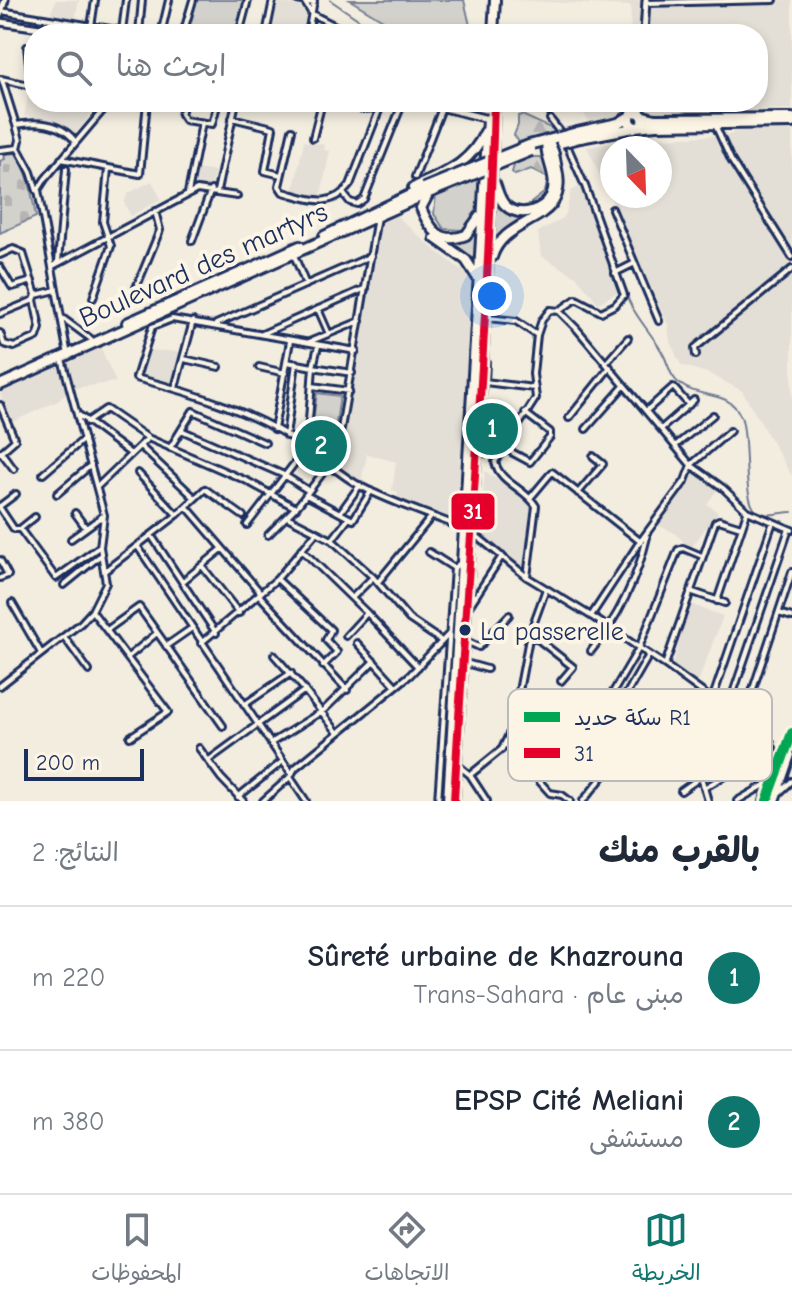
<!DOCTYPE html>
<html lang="ar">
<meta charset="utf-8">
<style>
:root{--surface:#fff;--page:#f2f2f3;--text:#1f2937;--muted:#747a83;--line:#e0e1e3;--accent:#0f766e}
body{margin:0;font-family:"Comic Neue","Playpen Sans Arabic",sans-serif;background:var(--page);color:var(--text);direction:rtl}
.compass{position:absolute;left:600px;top:136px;width:72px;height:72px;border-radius:50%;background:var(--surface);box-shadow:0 4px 12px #0003;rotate:157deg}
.scale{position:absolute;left:24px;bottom:20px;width:120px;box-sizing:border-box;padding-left:8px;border:4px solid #1b2f5e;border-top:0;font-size:22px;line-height:28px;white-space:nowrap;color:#1b2f5e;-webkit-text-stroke:6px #fcf5e5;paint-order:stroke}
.you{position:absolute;left:492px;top:296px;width:28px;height:28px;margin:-20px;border:6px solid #fff;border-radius:50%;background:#1a73e8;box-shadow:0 0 0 12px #1a73e833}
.badge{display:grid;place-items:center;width:52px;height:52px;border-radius:50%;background:var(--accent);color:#fff;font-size:26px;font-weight:700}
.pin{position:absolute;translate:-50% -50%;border:4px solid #fff;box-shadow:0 2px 8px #0006}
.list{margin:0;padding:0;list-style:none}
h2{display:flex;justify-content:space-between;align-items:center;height:104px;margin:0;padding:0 32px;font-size:34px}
h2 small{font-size:26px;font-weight:400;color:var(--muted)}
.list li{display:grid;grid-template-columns:52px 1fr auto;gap:24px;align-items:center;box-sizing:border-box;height:144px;padding:0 32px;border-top:2px solid var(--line)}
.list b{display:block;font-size:30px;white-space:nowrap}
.list p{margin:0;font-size:26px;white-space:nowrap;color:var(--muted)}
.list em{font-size:26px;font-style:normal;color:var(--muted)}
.icon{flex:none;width:44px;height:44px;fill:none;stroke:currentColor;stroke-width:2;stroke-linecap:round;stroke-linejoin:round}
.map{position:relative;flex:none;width:792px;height:801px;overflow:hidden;direction:ltr}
.search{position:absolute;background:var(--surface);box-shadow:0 4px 12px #0003;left:24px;right:24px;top:24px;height:88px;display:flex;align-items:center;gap:20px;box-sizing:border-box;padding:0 28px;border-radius:32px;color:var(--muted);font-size:30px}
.sheet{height:392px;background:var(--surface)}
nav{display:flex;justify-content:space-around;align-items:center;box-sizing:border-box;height:112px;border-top:2px solid var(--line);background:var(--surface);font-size:22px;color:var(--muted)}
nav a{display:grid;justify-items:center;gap:4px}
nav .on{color:var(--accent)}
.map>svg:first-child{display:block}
</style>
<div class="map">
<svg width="792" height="801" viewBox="0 0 792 801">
<defs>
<pattern id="forest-firs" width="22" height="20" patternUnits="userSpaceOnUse" patternTransform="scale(2)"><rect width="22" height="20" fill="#d3d1cc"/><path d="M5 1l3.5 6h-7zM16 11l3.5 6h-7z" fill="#b5b4b2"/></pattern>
<pattern id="cemetery-stones" width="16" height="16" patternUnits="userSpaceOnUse" patternTransform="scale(2)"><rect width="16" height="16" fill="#d3d1cc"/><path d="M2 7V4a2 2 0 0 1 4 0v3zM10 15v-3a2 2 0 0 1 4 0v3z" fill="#b5b4b2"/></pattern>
</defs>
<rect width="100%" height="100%" fill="#f3ede0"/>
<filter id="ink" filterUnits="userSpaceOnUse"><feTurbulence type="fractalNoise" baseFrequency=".0125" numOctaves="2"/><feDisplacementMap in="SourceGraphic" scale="16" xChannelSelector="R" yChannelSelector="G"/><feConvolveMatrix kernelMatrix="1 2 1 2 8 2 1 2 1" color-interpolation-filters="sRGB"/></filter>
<g filter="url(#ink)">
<!-- built -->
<path fill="#e3dfd6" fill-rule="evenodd" d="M56,0h23l-4,19 -25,-4z
M509,0h283v109l-140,6 -8,-7h-12l-10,8 -34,5 -6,-11 6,-8h170v-68h-128l1,-28z
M278,2l21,4 14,15 25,13h-70l6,-28z
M34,89v13l64,2 -23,31 -8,-8 -14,-6 -29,-5 4,-22z
M792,129v347l-50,-85 -32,-17 -29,-9 -11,-23 -2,-17 -81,-178 50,-8 94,-4 2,-3zM612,148h48v48h-48z
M304,141l21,4 -1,5 6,1 -10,48 -27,-6z
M198,169l17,3 -4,17 -17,-4z
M152,181l9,18 -30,17 -7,-13 3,-9z
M582,185l38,106 -22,12 -22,-27 -35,-20 -3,-24 25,-14 3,-5 5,-22z
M396,215l34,31 42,32 -15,244 -60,-21 1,-9 -6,-2 4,-28 -29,-8 -6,29 -24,-14 42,-248z
M101,348l15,34 -41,6 -7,-25z
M148,350l34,2 -6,32 -37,-8z
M61,366l7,26 -10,9 -48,22 -10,-30z
M485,471l46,32 -7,69 -38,-34 1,-22 -6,-1z
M695,471l23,18 -11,15 11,8 -27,36 -18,-16 -16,-7z
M690,604l33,12 -26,69 -25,-18z"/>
<!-- green -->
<path fill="#d3d1cc" stroke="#778095" stroke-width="2" d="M196,0h48l-9,34 -49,-1z
M350,0h114l8,34h-66z
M549,149c28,75 -29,54 -56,97l5,-49c11,23 46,21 56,-4 5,-14 -1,-30 -5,-44z
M481,175c0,22 1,44 -19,55l-18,-1 -10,-15 2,-20z
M480,224l-2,47 -13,-17 -24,-16c18,5 30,2 39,-14z
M317,393l23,3 -6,41 -23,-3z"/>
<!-- forest -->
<path fill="url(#forest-firs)" stroke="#778095" stroke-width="2" d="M522,115l33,15 -1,3 -35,9 -5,-7 4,-10v-9z
M529,157h12c15,21 13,39 -10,51v-5l14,-11 3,-14 -17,-9 -16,6 -3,-3 3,-9z"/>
<!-- cemetery -->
<path fill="url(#cemetery-stones)" stroke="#778095" stroke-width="2" d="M16,153c13,17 16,43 20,64l-36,16v-72l5,-2 -1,-5z"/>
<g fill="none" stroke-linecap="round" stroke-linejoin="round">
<!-- stream -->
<path stroke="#707a91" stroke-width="2" d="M330,0l50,34
M517,102l35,14 14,16
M571,145l9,24
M587,186l13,35
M618,272c5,13 9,29 17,40 9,15 23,30 30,46 4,9 6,20 15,26 21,16 50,5 61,33 9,20 -1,93 20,97 10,2 22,-2 31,-2"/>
<!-- minor casing -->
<g stroke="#1b2f5e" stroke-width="10">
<path id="minor" d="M297,0l17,3
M304,1l8,13 39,20
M646,3l128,-3
M1,11l140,23
M91,27l4,-27
M122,31l4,-31
M139,33l3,-33
M161,34l8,-34
M183,34l10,-34
M239,34l9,-34
M266,34l7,-34
M308,34l6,-34
M1,79l31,7
M2,80l14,45
M32,86l-5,-39 7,1
M184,102l-3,12 4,6 27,4 6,-22
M332,102l31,7 17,-1
M232,118l41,10 -8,43 16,4
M550,119l12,16
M716,127l15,33 61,97
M292,130l-13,56 4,6c27,7 47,18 67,-7l30,-77 10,-6
M313,138l9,-36
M18,148l2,-8 -4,-15c22,-4 45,-2 59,16
M0,150l18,-2 13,24 6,19
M61,159l79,15 7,-72
M415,177l27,-69
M217,191l19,-89
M188,193l14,-70
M343,193l7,9 7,2 7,-5 39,-97
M612,209l47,112
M192,241l19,-51
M0,255l13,-6 10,4 13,42
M294,255l12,30
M58,262l8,-93
M53,266l144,-76 40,6
M0,267l12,20 20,-6
M615,273l18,-9
M136,288l24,-58 -5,-19
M93,298l18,-52 -8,-24 5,-53
M318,309l11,25
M559,311l18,18 114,136 32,23 24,23 45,19
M0,314l34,-14 2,-5 20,-5
M61,317l30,22
M488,318l28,3 21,14
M216,324l155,-68
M152,327l-16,51c58,15 121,35 171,70 19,13 34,28 55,39 33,17 69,28 103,42
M152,327l20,-8 184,32
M0,333l4,11 10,3 23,-10 3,-9 -6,-28
M262,334l104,-46
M309,342l51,-21
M318,346l-5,21 39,6
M67,350l-29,-160 7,-11 65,-77
M696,355l-1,-7 97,-79
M184,359l35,8
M486,362l-1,20 49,6
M606,363l22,-25
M259,367l26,6
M312,386l37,5
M175,388l18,-67
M0,405l15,35 -15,13
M646,411l27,-24 16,18
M79,415l52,39
M569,418l41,-51
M87,422l19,-13 42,29 99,43 49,27
M274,429l16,-88
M586,429l38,-43
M661,429l33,-29
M181,430l103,45 25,16
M286,436l10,-73
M140,446l55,52
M675,446l38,-31
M502,447l28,15 20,-25v-5l-25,-19
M170,448l23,-37 72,32
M1,452l13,17
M477,453h21
M334,470l43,-253
M138,473l39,42
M43,474l41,-35
M97,487l51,-49
M578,493l25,-29 -10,-8
M57,494l34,-29
M306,495l47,25 18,-29
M531,497l21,-25 89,70
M0,506l16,-12
M187,507l74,86
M0,508l14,21h6l36,49 43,-31
M75,513l11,15
M340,513l20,-28
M287,517l45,23 41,37 36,42 31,21
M247,525l60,-78 6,-80 -26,-5
M20,529l15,-12
M473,533l54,44 64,39 74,49 106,77 3,20 -11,39
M151,535l65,98
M268,535l31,-31 29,-38
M71,539l33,-24
M332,540l17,-22
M138,547l153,226
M301,549l66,64
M429,552l25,16
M0,560l8,15 -8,3
M202,566l37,47
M106,570l71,-55 28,-26 38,27
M527,577l9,-71c-11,-18 -36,-23 -41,-44l41,-64 -3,-24 4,-39 5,-15 8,-10 9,1 17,-12 25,13 14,-7 9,-10 -39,-109 -19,-43
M277,579l54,51 -5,10 11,12 -14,14
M182,582l40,-33
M378,582l54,-66
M64,585l37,-30
M690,591l35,12
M259,595l88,95
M352,598l21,-21
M717,601l30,-89
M12,603l29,50
M468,608l34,-52
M92,611l76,101 -38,25
M779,613l13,4
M591,616l46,-70 48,-65 6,-16 39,-34
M107,630l32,-23 84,119
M530,633l43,34 -12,14
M346,636l21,-23 51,54
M65,638l24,33
M464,640l15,7 30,-32
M201,643l76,-64 39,-46
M357,643l39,43
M166,646l26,-18
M591,651c26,-31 47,-74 56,-114
M128,657l29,-24
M462,662l25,7
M665,665l50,-143 4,-2 22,7
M0,686l81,-63 11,-12 14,-28 -6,-36 4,-32 -42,-156
M305,691l33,42
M557,699l28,28 7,-2 28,31 -37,45
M712,700l61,-178
M244,705l47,-32
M727,711l62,-182
M599,716l40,-68 39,-98 5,-2 19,8
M611,721l38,-66
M742,722l50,-150
M271,743l53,-33 50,-49
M506,744l44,49 12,2 8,6
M199,748l22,30 22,23
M580,751l25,24
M711,754l43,-24
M209,760l96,-70 -31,-35
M459,766l11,9 17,26
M470,775l32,-26 10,-21 18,-95 16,-44
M640,776l25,-18 10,2 58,-45
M290,777l16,24
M704,788l69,-40
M681,791l20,-14 7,24
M779,793l13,-12
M238,797l45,-36
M263,801l27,-24 5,-9 115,-93 39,-41
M438,801l16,-233 6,-5
M737,801l31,-18
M776,801l16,-46"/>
</g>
<!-- tertiary casing -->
<g stroke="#1b2f5e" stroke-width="11">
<path id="tertiary" d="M0,22l80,12
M644,34l2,-34
M420,102l68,17
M639,102l3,12"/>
</g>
<!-- secondary casing -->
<g stroke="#1b2f5e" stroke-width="11">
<path id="secondary" d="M0,15l5,-15"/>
</g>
<!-- trunk casing -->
<g stroke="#1b2f5e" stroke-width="14">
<path id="trunk" d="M493,34l2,-34
M643,116l12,3 137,-1
M640,126l4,-4 -2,-7 -5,-3 -6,2 -2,9 6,4 21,-2 136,-2
M577,132l41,-9 12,-7
M580,138l54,-10
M529,145l30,-8
M495,184c3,8 5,17 11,22 14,12 37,5 45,-10 9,-20 -8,-38 -4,-56
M413,188c31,-15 57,-23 72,-56
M429,193l-8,15c9,22 20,37 45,27l13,-18
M324,236l100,-48
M435,238l31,22 11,17
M492,257c13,-43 78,-32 65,-88 -2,-10 -3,-21 -10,-29
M127,323l173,-77
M0,385l429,-192
M448,801l40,-682
M454,801c13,-233 34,-466 40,-699"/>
</g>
<!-- minor -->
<use href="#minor" stroke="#fcf5e5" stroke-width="4"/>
<!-- tertiary -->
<use href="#tertiary" stroke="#fcf5e5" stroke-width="5"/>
<!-- secondary -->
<use href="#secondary" stroke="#fcf5e5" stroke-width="5"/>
<!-- trunk -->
<use href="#trunk" stroke="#fcf5e5" stroke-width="8"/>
<!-- rail casing -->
<g stroke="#1b2f5e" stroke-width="5">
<path id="rail" d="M770,801l22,-61"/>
</g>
<!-- rail -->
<use href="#rail" stroke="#fcf5e5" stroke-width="2" stroke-dasharray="6" stroke-linecap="butt"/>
<!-- trunk-bridge casing -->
<g stroke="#1b2f5e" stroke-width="14" stroke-linecap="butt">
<path id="trunk-bridge" d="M559,137l18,-5
M561,143l19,-5
M424,188l105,-43
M429,193l102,-42"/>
</g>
<!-- trunk-bridge -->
<use href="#trunk-bridge" stroke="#fcf5e5" stroke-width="8"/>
<!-- bus-1 casing -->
<g stroke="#fcf5e5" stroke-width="14">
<path id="bus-1" d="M454,801c13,-233 34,-466 40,-699"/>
</g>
<!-- bus-1 -->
<use href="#bus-1" stroke="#e4002b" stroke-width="8"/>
<!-- rail-1 casing -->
<g stroke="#fcf5e5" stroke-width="16">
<path id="rail-1" d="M767,801l25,-68"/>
</g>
<!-- rail-1 -->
<use href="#rail-1" stroke="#00a651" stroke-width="10"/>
</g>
</g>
<!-- markers -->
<circle fill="#1b2f5e" stroke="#fcf5e5" stroke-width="3" cx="465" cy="630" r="7"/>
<g text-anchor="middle" stroke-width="8" stroke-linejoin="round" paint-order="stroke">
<!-- bus labels -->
<g font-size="26" fill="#1b2f5e" stroke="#fcf5e5" text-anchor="start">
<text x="480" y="640">La passerelle</text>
</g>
<!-- street labels -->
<g font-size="28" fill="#1b2f5e" stroke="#fcf5e5">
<text transform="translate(203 264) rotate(-24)" y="10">Boulevard des martyrs</text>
</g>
</g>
<!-- legend -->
<rect x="508" y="689" width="264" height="92" rx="12" fill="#fcf5e5" stroke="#b8babc" stroke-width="2"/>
<rect x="524" y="712" width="36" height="10" fill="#00a651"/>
<rect x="524" y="748" width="36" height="10" fill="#e4002b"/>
<g font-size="22" fill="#1b2f5e">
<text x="574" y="725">سكة حديد R1</text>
<text x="574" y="761">31</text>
</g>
<rect stroke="#fcf5e5" stroke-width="3" x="450" y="492" width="46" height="39" rx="8" fill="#e4002b"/>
<g font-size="22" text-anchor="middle" font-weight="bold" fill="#fff">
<text x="473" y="519">31</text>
</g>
</svg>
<svg class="compass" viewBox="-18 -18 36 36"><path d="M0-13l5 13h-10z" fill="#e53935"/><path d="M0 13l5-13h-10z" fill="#747a83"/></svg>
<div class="scale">200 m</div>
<div class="you"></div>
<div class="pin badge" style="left:492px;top:429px">1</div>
<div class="pin badge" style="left:321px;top:446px">2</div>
<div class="search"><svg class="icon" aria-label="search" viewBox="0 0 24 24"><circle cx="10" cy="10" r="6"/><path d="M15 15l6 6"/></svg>ابحث هنا</div>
</div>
<section class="sheet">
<h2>بالقرب منك<small>النتائج: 2</small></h2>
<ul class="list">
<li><span class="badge">1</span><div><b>Sûreté urbaine de Khazrouna</b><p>مبنى عام · Trans-Sahara</p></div><em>220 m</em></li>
<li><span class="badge">2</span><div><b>EPSP Cité Meliani</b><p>مستشفى</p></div><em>380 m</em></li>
</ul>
</section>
<nav>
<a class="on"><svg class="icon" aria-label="map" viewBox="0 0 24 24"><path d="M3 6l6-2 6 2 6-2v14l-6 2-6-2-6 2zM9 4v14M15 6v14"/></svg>الخريطة</a>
<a><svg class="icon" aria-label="directions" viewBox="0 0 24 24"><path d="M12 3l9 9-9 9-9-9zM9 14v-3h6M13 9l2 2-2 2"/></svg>الاتجاهات</a>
<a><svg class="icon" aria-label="saved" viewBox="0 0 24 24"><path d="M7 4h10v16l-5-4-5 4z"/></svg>المحفوظات</a>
</nav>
